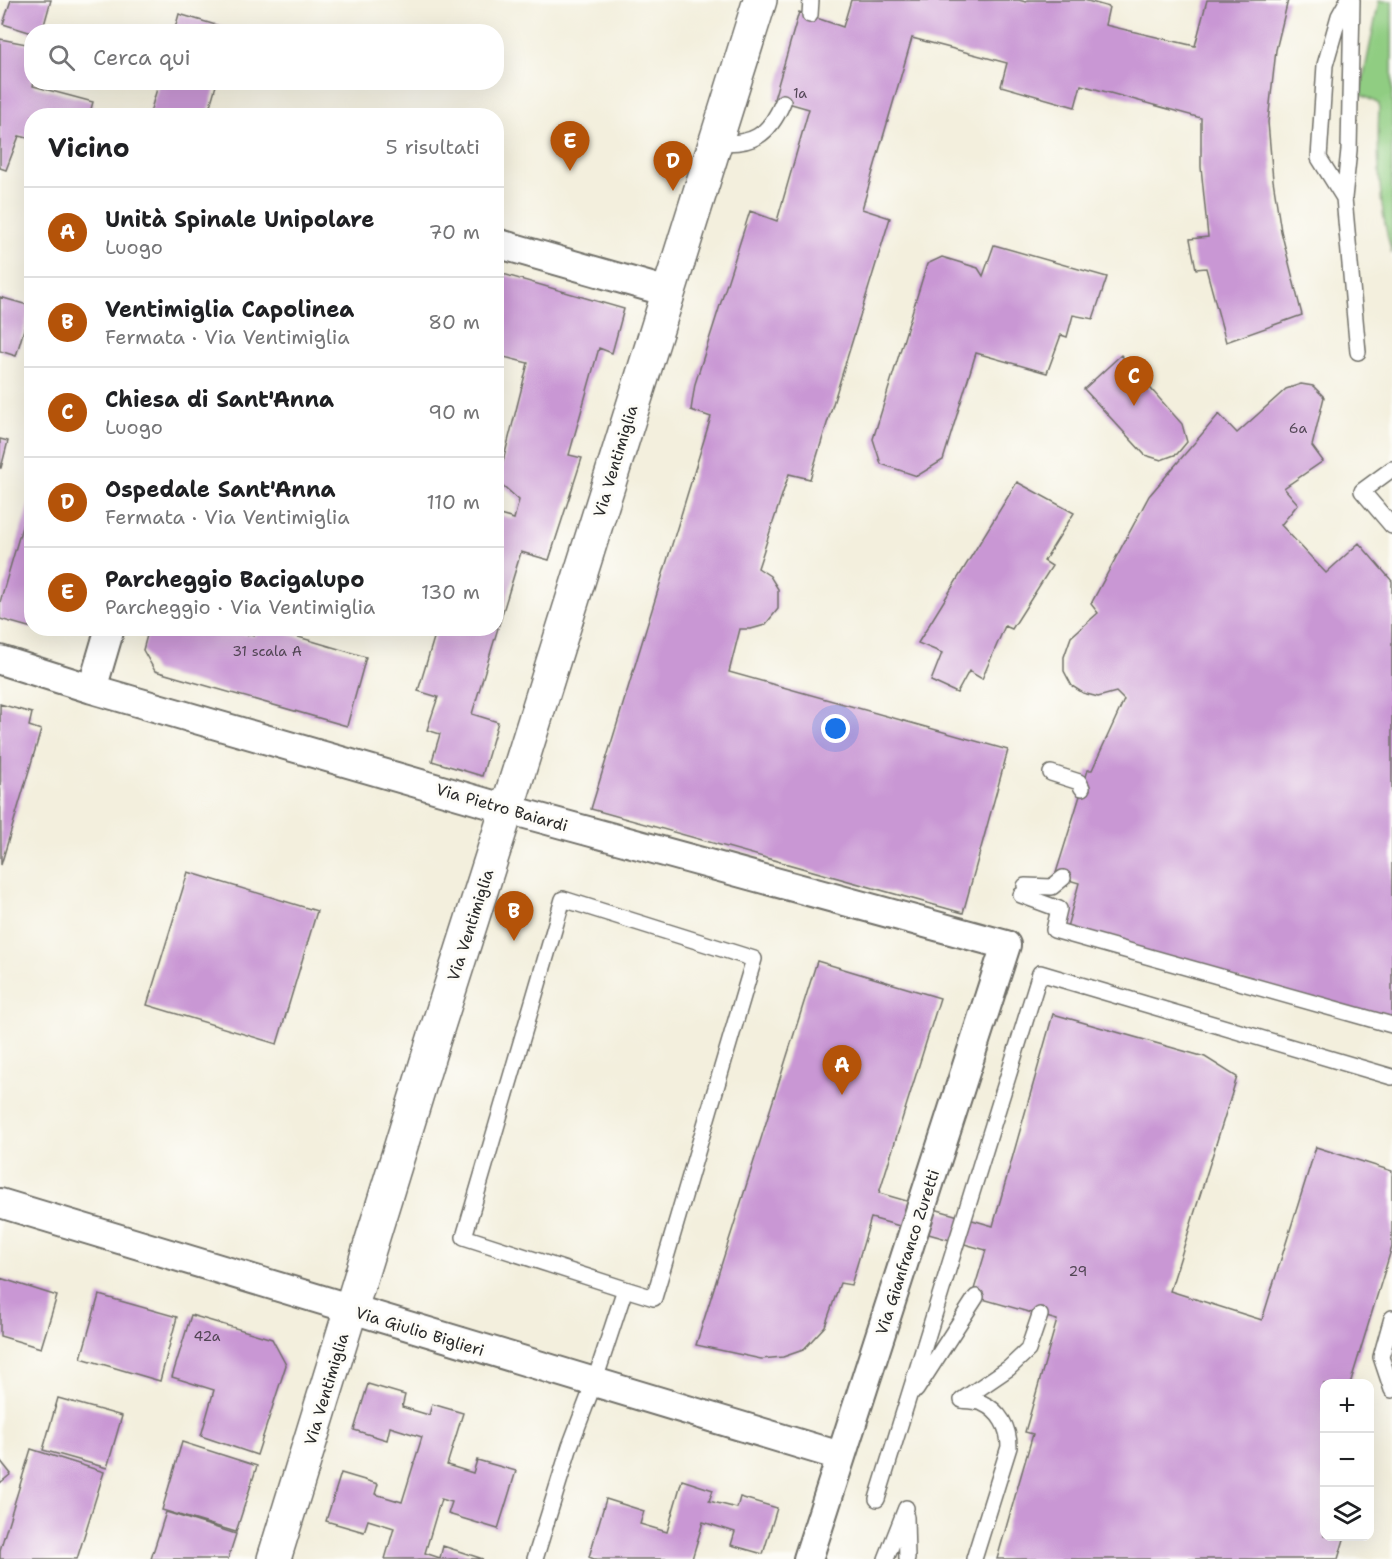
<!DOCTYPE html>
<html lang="it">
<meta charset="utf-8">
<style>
:root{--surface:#fff;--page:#f6f6f6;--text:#202124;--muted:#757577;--line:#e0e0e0;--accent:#b45309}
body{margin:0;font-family:"Shantell Sans",sans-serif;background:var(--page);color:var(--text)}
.controls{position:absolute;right:18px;bottom:18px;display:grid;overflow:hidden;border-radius:12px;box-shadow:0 6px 24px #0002}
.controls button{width:54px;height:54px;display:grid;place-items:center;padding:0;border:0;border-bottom:2px solid var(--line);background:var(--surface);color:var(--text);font:30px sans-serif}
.you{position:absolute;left:836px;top:729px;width:21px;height:21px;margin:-15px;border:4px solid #fff;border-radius:50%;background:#1a73e8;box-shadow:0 0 0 9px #1a73e833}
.badge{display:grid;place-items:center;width:39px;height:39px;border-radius:50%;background:var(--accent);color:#fff;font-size:20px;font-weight:700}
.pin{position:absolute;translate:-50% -50px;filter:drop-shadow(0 2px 3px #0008)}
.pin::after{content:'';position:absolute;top:32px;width:21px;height:18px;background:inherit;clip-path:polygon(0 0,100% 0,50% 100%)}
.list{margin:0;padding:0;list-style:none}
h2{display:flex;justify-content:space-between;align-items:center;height:78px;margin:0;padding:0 24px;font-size:26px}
h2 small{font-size:20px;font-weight:400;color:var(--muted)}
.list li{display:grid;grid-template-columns:39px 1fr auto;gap:18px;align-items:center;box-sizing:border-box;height:90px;padding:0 24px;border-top:2px solid var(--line)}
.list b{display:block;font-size:22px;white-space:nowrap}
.list p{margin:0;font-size:20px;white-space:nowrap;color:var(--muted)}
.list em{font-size:20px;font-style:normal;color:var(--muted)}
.icon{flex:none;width:33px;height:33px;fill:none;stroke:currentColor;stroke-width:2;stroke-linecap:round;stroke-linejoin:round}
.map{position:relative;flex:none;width:1392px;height:1559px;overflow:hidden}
.search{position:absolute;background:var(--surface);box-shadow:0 6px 24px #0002;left:24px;top:24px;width:480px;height:66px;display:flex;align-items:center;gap:15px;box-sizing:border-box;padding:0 21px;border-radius:24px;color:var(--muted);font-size:22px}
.panel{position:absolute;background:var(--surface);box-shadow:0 6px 24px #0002;left:24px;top:108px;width:480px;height:528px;border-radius:24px}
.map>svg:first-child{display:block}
</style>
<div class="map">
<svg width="1392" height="1559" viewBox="0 0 1392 1559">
<rect width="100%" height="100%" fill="#fdfcf7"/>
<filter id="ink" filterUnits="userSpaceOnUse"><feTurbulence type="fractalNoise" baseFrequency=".0167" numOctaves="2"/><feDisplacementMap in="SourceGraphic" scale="12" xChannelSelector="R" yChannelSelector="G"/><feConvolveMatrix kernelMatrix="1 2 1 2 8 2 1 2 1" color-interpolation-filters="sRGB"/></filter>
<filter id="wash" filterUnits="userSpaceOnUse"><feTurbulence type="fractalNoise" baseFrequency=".008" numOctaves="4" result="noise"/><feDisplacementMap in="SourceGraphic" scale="24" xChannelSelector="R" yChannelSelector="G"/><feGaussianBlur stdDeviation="1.35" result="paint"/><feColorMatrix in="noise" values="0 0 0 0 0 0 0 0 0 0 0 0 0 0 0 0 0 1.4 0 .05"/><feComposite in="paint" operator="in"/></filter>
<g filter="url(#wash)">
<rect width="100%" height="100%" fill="#f3efdd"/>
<!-- green -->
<path fill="#90cd82" stroke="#5e7c56" stroke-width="1.5" d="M1379,1h13v253c-14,-49 -15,-99 -13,-150l-19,-10z"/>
<g id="blocks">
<!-- building -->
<path fill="#c997d4" d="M11,0h40l-9,32 -10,1 -29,-9z
M851,0h168l7,2 1,-2h57l25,7 -4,18 90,21 12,-46h81l-12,50 -8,72 5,58 8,51 21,84 -76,27 -20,-74 -10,1 -6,-30 18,-2 -7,-70v-49l-120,-33 -6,22 -74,-21 6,-23 -95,-25 -50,171 28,9 -80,261 -21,-5 -31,94 12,8 8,13v20l-13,16 -14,4h-11l-11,43 279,78 -45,163 -372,-104 120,-392 -20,-7 4,-26 55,-173 27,10 32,-112 -35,-10 25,-87 44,15z
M179,14l57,17v1h-62z
M0,39l32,6v37h2l-1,4 60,16 -4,14h-57v23l-13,-3 -13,34 -6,-2z
M159,82h58l-10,34h-58z
M994,245l113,32 -14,42 -20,-4 -6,22 -6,-2 -14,38 -71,-20 -33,107 -26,16 -36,-12 -8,-25 54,-175 15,-7 36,11 5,8z
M496,272l128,37 -12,44 -13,-5 -30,107 13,3 -33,102 -28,-8 -49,162 26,8 -16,54 -50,-15 8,-27 -13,-4 11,-33 -20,-6 19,-63h59v-114l18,5 5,-19 -21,-19 30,-118 -32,-8z
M0,297l31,9 -15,50 -16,-5z
M1121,355l61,69 5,18 -10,12 -16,6 -16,-5 -61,-66z
M1301,384l12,2 11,11 -12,49 11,15 -39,27 14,16 -17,21 45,48 33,-30 33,38v441l-326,-91 13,-48 -24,-7 33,-106h4l32,-70 -8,-8 -18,5 -15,-4 -11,-7 -8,-15v-14l7,-20 27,-24 -7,-9 58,-108 70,-82 18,19 49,-44z
M0,439l8,2 -7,27h-1z
M1017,482l57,31 -30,48 8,5 -40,63 -7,-3 -23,53 -13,-8 -12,22 -26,-12 11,-28 -24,-10z
M31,496h1v132l-32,-9v-17z
M149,628h65l40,8 3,-8h11l98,29 -19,69 -192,-55 -12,-21z
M0,704l32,9 -3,13 12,4 -40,135z
M188,872l129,39 -40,133 -130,-39z
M817,961l123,37 -61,195 114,33 60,-212 152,43 32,20 -67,214 92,29 54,-173 76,24v76l-42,137h-26v152h21l-7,23h-341l36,-125 -8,-2 32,-112 -85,-24 14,-46 -115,-32 -20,67 -11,-2 -15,43 -22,24 -20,7 -22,2 -65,-14z
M0,1278l57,18 -16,52 -41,-12z
M99,1295l78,22 -17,64 -79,-23z
M191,1315l81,24 14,26 -29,90 -56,-19 13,-46 -42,-13z
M368,1384l37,11 -3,12 27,8 3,-11 31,9 -16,52 26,8 4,-13 39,11 -18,58 -50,-15 4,-12 -11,-3 -16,54 15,5 3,-12 40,13h-98l9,-31 -26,-8 -4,12 -38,-11 15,-48 37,11 -3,10 27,8 20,-65 -32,-10 -3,13 -33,-10z
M58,1398l64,18 -15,52 -64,-18z
M182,1442l75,24 -21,66 -74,-22z
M31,1449l73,23 -27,87h-77v-9z
M0,1460l11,14 -11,9z
M682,1480l31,10 -4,11 28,7 3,-11 37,11 -14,46 -32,-9 4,-13 -32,-10 -11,37h-98l-5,-2 17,-58 38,12 -4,13 27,8z
M166,1512l70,22 -8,25h-77z"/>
</g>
</g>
<g filter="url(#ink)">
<use href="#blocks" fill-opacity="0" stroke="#717069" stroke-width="1.5"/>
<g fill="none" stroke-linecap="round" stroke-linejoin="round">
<!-- service casing -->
<g stroke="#717069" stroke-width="18">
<path id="service" d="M1352,0l-3,150 -5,48 14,154
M810,15l1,-15
M715,142c37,4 54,-6 68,-40
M1344,198l-25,-40 6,-93 14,-49 9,-16
M1392,469l-30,22 30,35
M1051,773l28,9 3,6
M1025,886l27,1 11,-9
M1021,895l38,14 -5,21 338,95
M1392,1318l-11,39 11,33
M916,1390l60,-93
M962,1400c6,1 14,1 20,3 18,8 27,25 27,44l-35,112
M962,1400l47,-32 19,-18 12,-35
M877,1499l163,-526 352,104
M906,1517l1,42
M535,1559l35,-113 24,-63 31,-94 -161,-52 99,-338 191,60 -100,339 -29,-9
M886,1559l20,-51"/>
</g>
<!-- minor casing -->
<g stroke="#717069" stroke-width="32">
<path id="minor" d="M496,243l172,49
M0,660l92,29 415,120 499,136 -198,614
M92,689l18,-61
M0,1203l840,253"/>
</g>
<!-- tertiary casing -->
<g stroke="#717069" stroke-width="36">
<path id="tertiary" d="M274,1559l158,-514 75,-236 253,-809"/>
</g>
<!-- service -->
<use href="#service" stroke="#fff" stroke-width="15"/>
<!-- minor -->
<use href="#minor" stroke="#fff" stroke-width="28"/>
<!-- tertiary -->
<use href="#tertiary" stroke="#fff" stroke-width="33"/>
</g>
</g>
<g text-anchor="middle" stroke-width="6" stroke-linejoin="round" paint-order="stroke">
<!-- number labels -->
<g font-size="14" fill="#524655">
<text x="800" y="98">1a</text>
<text x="1298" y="433">6a</text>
<text x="267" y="656">31 scala A</text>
<text x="1078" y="1276">29</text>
<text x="207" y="1341">42a</text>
</g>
<!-- street labels -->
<g font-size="16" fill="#2b2b2b" stroke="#fdfcf7">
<text transform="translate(615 461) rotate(-73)" y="6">Via Ventimiglia</text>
<text transform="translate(502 807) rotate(16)" y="6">Via Pietro Baiardi</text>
<text transform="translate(470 925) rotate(-72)" y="6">Via Ventimiglia</text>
<text transform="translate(907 1252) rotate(-72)" y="6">Via Gianfranco Zuretti</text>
<text transform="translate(420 1331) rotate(17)" y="6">Via Giulio Biglieri</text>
<text transform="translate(326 1389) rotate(-73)" y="6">Via Ventimiglia</text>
</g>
</g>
</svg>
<div class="controls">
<button>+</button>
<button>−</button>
<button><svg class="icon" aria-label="layers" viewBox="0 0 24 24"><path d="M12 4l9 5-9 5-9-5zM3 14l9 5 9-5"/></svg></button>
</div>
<div class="you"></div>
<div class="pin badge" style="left:842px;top:1095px">A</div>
<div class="pin badge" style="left:514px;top:941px">B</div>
<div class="pin badge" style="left:1134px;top:406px">C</div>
<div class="pin badge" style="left:673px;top:191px">D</div>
<div class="pin badge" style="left:570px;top:171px">E</div>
<div class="search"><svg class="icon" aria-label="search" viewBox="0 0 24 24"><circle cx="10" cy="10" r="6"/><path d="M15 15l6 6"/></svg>Cerca qui</div>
<section class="panel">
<h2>Vicino<small>5 risultati</small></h2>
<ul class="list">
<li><span class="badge">A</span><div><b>Unità Spinale Unipolare</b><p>Luogo</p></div><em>70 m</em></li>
<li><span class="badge">B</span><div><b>Ventimiglia Capolinea</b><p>Fermata · Via Ventimiglia</p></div><em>80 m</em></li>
<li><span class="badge">C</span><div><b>Chiesa di Sant'Anna</b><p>Luogo</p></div><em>90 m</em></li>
<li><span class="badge">D</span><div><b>Ospedale Sant'Anna</b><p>Fermata · Via Ventimiglia</p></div><em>110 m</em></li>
<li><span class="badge">E</span><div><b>Parcheggio Bacigalupo</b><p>Parcheggio · Via Ventimiglia</p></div><em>130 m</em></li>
</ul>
</section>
</div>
